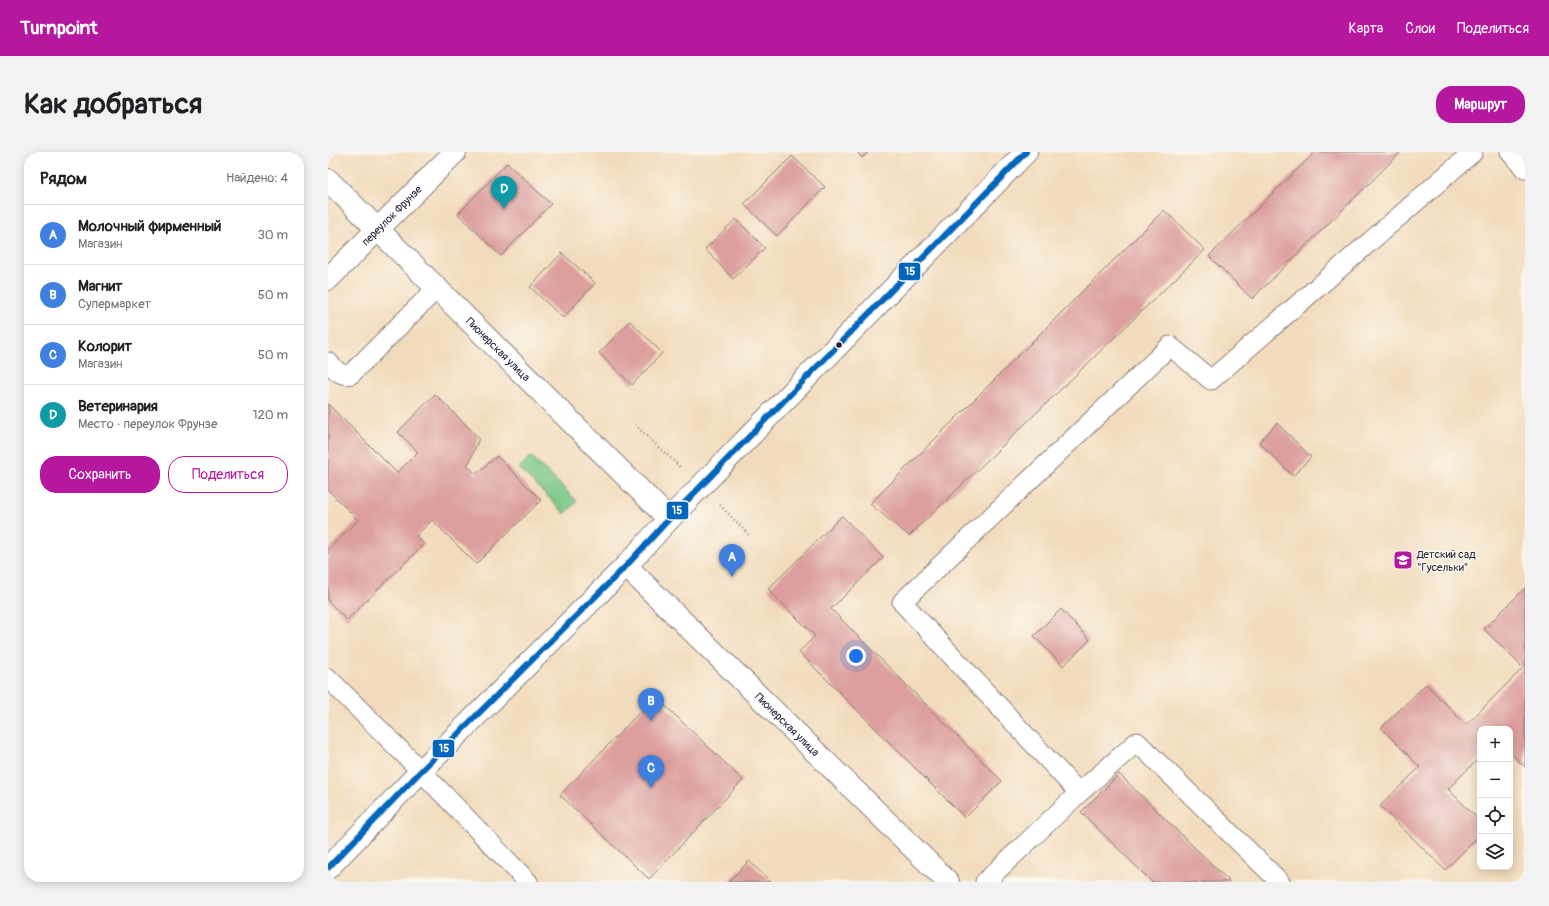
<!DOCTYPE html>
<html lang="ru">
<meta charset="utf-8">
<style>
:root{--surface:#fff;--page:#f2f2f2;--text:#202124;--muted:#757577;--line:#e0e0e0;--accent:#b5179e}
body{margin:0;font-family:Pangolin,sans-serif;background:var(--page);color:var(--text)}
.controls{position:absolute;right:12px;bottom:12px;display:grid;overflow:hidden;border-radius:8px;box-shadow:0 2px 10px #0003}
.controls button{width:36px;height:36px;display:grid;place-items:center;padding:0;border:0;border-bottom:1px solid var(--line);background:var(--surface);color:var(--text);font:20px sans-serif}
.you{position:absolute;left:528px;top:504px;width:14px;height:14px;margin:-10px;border:3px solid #fff;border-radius:50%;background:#1a73e8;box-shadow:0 0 0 6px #1a73e833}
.badge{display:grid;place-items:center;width:26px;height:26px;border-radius:50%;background:var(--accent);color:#fff;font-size:13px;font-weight:700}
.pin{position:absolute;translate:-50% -33px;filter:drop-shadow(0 1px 2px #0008)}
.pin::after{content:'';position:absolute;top:21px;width:14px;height:12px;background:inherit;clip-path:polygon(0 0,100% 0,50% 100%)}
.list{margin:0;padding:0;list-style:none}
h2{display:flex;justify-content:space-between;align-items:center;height:52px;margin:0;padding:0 16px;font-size:17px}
h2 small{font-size:13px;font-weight:400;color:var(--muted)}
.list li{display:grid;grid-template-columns:26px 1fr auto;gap:12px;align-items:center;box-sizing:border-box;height:60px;padding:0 16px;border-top:1px solid var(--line)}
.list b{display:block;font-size:15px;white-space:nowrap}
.list p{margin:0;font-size:13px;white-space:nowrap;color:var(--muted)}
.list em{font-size:13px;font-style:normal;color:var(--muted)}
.actions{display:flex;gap:8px;padding:12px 16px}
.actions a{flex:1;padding:9px 0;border:1px solid var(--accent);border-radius:16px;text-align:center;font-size:14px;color:var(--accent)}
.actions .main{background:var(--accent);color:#fff}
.icon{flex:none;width:22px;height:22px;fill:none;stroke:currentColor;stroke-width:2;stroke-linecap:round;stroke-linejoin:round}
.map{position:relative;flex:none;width:1197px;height:730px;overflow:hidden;border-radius:16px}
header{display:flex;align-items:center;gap:24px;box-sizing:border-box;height:56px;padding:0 20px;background:var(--accent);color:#fff}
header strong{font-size:19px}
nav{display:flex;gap:22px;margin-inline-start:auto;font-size:14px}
.intro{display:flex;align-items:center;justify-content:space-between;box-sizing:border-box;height:96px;padding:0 24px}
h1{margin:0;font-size:28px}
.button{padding:10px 18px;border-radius:16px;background:var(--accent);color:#fff;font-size:14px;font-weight:700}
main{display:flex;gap:24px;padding:0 24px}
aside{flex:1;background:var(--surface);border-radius:16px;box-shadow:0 2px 10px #0003}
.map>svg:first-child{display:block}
</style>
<header>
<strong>Turnpoint</strong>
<nav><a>Карта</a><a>Слои</a><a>Поделиться</a></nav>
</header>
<div class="intro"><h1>Как добраться</h1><a class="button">Маршрут</a></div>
<main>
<aside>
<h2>Рядом<small>Найдено: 4</small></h2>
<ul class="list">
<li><span class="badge" style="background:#3f7fe0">A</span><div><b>Молочный фирменный</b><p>Магазин</p></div><em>30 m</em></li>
<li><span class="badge" style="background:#3f7fe0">B</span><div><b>Магнит</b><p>Супермаркет</p></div><em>50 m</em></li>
<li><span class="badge" style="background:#3f7fe0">C</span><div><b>Колорит</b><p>Магазин</p></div><em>50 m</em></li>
<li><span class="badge" style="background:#0f9aa8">D</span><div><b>Ветеринария</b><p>Место · переулок Фрунзе</p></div><em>120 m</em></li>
</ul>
<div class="actions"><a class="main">Сохранить</a><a>Поделиться</a></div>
</aside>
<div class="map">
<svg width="1197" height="730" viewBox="0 0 1197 730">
<defs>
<pattern id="park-tufts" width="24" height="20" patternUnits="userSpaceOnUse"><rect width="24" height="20" fill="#7dc988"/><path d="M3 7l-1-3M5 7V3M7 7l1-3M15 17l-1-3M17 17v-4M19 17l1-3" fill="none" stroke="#6cac76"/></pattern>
</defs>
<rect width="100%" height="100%" fill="#fbf7ec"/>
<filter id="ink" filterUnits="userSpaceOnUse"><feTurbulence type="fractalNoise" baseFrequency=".025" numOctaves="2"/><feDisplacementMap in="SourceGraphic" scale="8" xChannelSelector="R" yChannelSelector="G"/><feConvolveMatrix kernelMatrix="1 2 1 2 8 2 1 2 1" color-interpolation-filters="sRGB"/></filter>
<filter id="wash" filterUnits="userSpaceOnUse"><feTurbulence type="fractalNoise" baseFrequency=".012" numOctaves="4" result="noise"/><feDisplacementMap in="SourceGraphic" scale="16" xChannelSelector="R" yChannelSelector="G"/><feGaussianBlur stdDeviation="0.9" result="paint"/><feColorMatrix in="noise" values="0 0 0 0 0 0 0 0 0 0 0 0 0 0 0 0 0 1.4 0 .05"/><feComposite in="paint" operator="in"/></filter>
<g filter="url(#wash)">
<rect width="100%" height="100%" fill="#f2dbbc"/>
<!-- park -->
<path fill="url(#park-tufts)" stroke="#507662" d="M203,304l46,45 -12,13 -46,-46z"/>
<g id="blocks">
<!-- building -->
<path fill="#dc9f9d" d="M529,0h11l-6,6z
M987,0h86l-149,147 -43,-43z
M464,4l33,31 -48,49 -33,-32z
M179,11l44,41 -50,52 -43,-42z
M836,58l41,40 -296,286 -39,-32z
M408,67l29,29 -32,31 -28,-30z
M234,101l33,30 -32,35 -33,-31z
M302,169l32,32 -30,32 -33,-32z
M107,242l44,44 -9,23 -3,4 9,9 21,-18 44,44 -65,64 -44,-44 -16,16 8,8 -77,76 -19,-19v-51l30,-30 -30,-30v-86l69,69 21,-21 -20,-20z
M949,271l34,34 -18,19 -34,-34z
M514,364l41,42 -52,51 171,172 -37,37 -166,-166 16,-16 -47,-47z
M1197,436v179l-15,-14v-24h-30v28l-32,32 32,32v14l-35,35 -65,-64 40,-39 -39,-39 45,-44 40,41 57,-57 -39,-39z
M733,457l29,31 -27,26 -29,-30z
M327,544l88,84 -94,99 -89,-84z
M791,622l111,108h-78l-71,-70z
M421,709l22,21h-43z"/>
</g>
</g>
<g filter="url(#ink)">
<use href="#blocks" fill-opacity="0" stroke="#8a7e7c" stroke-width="1"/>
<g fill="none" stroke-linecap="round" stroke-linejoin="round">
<!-- service casing -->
<g stroke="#8a7e7c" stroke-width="21">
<path id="service" d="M1182,0l15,17
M0,210c7,7 12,15 23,12l86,-86
M0,526l93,93 107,111
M751,641l58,-51 143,140
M657,730l94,-89 -177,-191 268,-256 41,34 262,-228"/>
</g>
<!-- minor casing -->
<g stroke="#8a7e7c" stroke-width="24">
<g id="minor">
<path id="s1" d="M0,127l127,-127"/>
<path id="s2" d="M298,414l322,316"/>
</g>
</g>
<!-- tertiary casing -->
<g stroke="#8a7e7c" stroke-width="24">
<g id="tertiary">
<path id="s3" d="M0,28l341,339"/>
<path d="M0,716l93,-97 205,-205 43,-47 357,-367"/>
</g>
</g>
<!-- path -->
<path stroke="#8a7e7c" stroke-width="2.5" stroke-dasharray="1 3" stroke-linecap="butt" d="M307,273l45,42
M392,353l29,30"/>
<!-- service -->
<use href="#service" stroke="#fff" stroke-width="19"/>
<!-- minor -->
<use href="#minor" stroke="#fff" stroke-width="22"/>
<!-- tertiary -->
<use href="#tertiary" stroke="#fff" stroke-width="22"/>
<!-- bus-1 casing -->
<g stroke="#fbf7ec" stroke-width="9">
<path id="bus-1" d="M0,716l93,-97 205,-205 43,-47 357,-367"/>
</g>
<!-- bus-1 -->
<use href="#bus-1" stroke="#0065bd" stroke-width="6"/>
</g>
</g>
<!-- icons -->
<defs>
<g id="school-square" transform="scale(1)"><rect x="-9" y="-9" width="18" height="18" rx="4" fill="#b5179e" stroke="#fbf7ec"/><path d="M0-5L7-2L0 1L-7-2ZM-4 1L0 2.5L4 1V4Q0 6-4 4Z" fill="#fff"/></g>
</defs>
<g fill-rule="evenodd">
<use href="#school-square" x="1075" y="408"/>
</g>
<!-- markers -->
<circle fill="#22223b" stroke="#fbf7ec" stroke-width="1.5" cx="511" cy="193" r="3.5"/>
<g text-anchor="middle" stroke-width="3" stroke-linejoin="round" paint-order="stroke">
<!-- street labels -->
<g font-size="11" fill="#22223b" stroke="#fbf7ec">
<text dy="4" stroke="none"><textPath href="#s1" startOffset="90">переулок Фрунзе</textPath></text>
<text dy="4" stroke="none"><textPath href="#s3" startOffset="240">Пионерская улица</textPath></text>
<text dy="4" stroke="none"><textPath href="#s2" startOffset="226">Пионерская улица</textPath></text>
</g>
<!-- poi labels -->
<g font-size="11" fill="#22223b" stroke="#fbf7ec" text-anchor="start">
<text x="1089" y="406">Детский сад<tspan x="1089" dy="13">"Гусельки"</tspan></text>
</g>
</g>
<g stroke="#fbf7ec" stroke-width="1.5">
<rect x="570" y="110" width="23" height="19" rx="4" fill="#0065bd"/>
<rect x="338" y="349" width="23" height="19" rx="4" fill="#0065bd"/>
<rect x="104" y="587" width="23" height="19" rx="4" fill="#0065bd"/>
</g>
<g font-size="11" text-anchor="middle" font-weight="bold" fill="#fff">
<text x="582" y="123">15</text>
<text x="349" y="362">15</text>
<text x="116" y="600">15</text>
</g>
</svg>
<div class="controls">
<button>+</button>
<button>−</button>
<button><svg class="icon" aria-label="locate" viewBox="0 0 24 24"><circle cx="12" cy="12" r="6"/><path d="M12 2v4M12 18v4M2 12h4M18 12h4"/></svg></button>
<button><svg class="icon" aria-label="layers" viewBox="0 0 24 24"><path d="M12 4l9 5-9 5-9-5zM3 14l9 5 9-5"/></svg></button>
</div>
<div class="you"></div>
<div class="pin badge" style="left:404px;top:425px;background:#3f7fe0">A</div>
<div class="pin badge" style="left:323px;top:569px;background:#3f7fe0">B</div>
<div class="pin badge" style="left:323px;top:636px;background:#3f7fe0">C</div>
<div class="pin badge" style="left:176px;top:57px;background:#0f9aa8">D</div>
</div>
</main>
